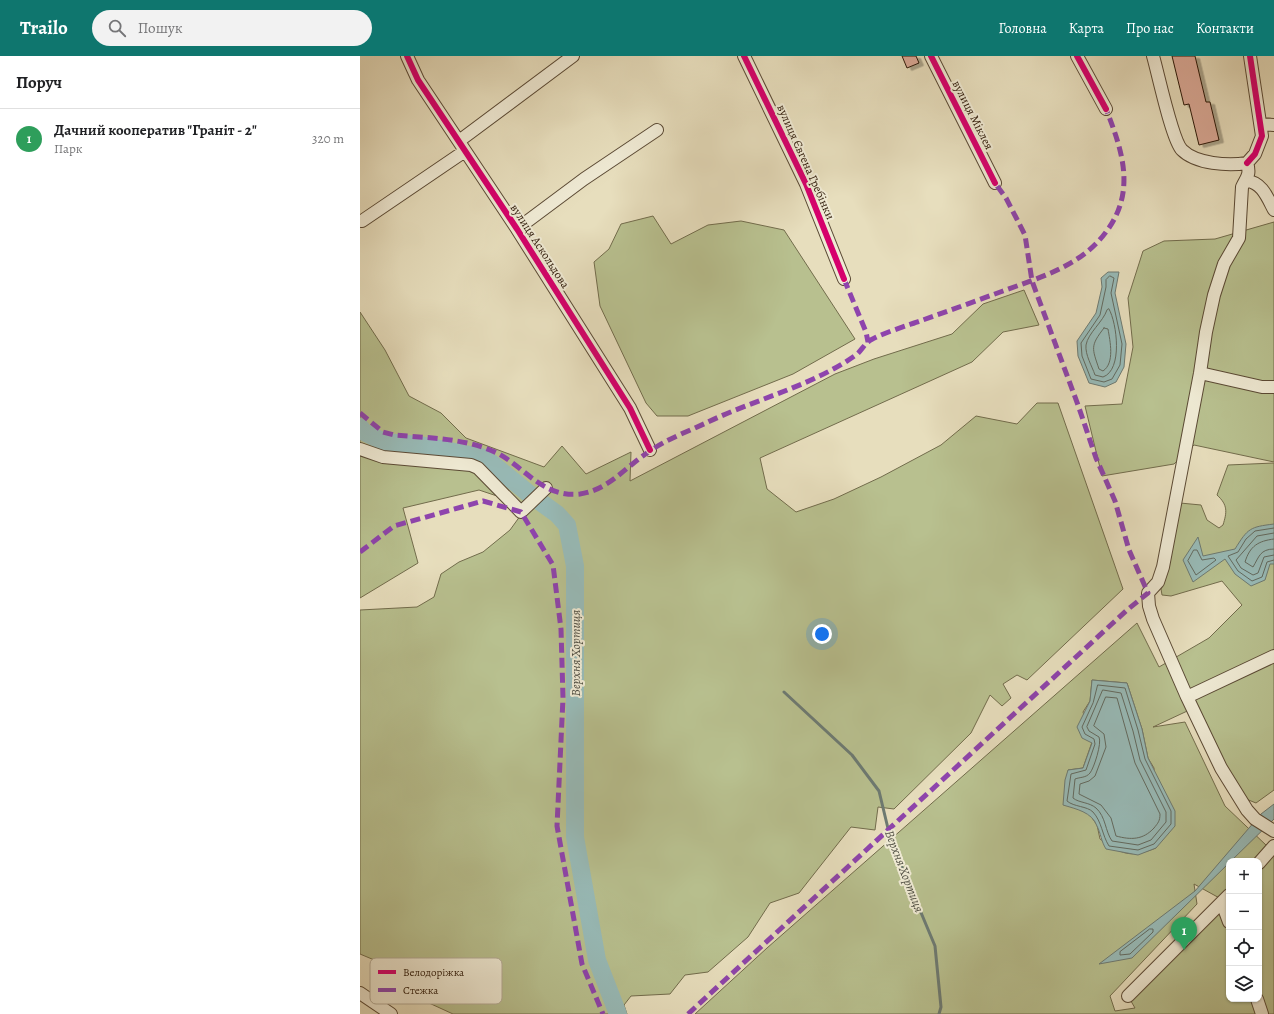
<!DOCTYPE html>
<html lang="uk">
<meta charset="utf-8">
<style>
:root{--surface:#fff;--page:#f2f2f2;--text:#202124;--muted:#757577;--line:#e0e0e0;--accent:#0f766e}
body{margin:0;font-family:Alegreya,serif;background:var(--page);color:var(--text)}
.controls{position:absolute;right:12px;bottom:12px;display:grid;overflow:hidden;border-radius:8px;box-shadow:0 1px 3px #0004}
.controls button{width:36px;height:36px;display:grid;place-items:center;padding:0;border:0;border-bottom:1px solid var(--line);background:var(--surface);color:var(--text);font:20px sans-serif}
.you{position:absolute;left:462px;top:578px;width:14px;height:14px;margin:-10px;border:3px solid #fff;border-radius:50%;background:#1a73e8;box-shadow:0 0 0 6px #1a73e833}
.badge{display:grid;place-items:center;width:26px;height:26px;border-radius:50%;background:var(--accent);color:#fff;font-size:13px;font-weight:700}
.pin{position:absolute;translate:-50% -33px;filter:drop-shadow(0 1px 2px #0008)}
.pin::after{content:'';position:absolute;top:21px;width:14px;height:12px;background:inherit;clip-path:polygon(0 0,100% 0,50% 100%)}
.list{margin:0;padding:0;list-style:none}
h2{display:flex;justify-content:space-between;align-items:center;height:52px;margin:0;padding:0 16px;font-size:17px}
h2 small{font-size:13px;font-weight:400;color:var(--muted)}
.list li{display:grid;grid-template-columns:26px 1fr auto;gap:12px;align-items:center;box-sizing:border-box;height:60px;padding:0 16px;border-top:1px solid var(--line)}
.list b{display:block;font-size:15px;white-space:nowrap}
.list p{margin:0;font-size:13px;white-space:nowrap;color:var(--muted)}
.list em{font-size:13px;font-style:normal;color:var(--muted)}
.icon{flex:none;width:22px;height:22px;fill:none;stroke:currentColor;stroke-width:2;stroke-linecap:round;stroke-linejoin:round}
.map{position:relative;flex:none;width:914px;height:958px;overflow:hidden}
header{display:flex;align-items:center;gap:24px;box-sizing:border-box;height:56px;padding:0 20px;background:var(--accent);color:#fff}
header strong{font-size:19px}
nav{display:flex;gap:22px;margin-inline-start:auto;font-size:14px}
.search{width:280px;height:36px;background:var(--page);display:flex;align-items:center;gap:10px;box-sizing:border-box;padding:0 14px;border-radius:22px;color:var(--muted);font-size:15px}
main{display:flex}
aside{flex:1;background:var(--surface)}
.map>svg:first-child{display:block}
</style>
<header>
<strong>Trailo</strong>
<div class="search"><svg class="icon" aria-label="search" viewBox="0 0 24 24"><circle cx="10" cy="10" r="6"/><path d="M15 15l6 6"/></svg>Пошук</div>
<nav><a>Головна</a><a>Карта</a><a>Про нас</a><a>Контакти</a></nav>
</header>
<main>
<aside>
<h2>Поруч<small></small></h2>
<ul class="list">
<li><span class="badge" style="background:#2e9e5b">1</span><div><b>Дачний кооператив &quot;Граніт - 2&quot;</b><p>Парк</p></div><em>320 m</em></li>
</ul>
</aside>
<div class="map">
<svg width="914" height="958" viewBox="0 0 914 958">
<defs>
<filter id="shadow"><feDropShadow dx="4.5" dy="2.5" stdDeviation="0" flood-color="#0004"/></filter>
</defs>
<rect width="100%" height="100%" fill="#e7debd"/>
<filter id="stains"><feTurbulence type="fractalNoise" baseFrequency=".005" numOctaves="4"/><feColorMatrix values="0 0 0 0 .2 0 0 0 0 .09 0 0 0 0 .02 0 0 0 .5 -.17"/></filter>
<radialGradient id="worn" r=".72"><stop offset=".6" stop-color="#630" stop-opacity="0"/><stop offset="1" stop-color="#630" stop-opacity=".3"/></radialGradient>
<!-- green -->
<path fill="#b8c08f" stroke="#726c4c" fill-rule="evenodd" d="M293,160l18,28 37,-19 33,-4 43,9 71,109 -62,35 -105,42h-31l-11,-13 -46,-97 -6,-44 15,-13 12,-25z
M914,166v240l-80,-17 -20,19 -72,12 -17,-70 37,-2 11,-57 -5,-49 15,-47 21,-10 51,-2z
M664,234l15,35 -36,7 -31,30 -212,96 7,31 29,23 38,-13 47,-22 60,-32 35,-29 41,8 20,-21h21l65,186 -96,91 -10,-5 -14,9 8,14 -9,8 -12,-11 -19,38 -77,76 -16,-2 -3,23 -24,-3 -52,66 -29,10 -22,34 -40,35 -23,3 -15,19 -39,2 -7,9 3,9h-174l-24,-11 -50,-41 -19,-8v-344l57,-3 17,-10 7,-23 18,-12 24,-10 27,-22 13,-18 -17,-13 -27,-9 -76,18 15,55 -58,35v-286l25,38 24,46 32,17 25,25 78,29 18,-21 24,28 45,-22 -1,29 205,-107 39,-15 78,-25 31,-30z
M914,407v327l-18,13 -15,-6 -43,-91 -45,21 32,-5 40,84 42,40 7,-5v173h-579l72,-66 370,-325 22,44 50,-29 33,-33 -20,-24 -51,15 -9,-1 -1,-6 4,-9 15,-77 21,2 6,15 12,8 4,-3c4,-13 5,-20 -6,-30l11,-30zM732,624l35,3 15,46 6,29 6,10 2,80c-26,10 -33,7 -56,-9l-3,-14 -7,-10 -22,-45 15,-2 9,-26 -9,-30 7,-11zM869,805h30v138h-30zM834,828l29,16 -69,75v3l-26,18 7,12 -20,3 -5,-15 87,-92z"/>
<!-- water -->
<path fill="#98bbb8" stroke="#6d7a72" d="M748,216h11l-4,21 11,51 -2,23 -8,15 -11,5 -16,-4 -11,-27 -1,-15 19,-28 6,-26 -1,-9z
M914,468v40h-4l-5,16 -14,6 -16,-12 -10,-15 -32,23 -10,-22 15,-23 5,19 32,-7c13,-21 15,-22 39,-25z
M732,624l35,3 15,46 6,29 27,53v15l-19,22 -18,7 -32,-6c-5,-8 -5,-15 -9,-23 -5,-14 -21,-17 -34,-21l2,-25 3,-10 15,-2 9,-25 -10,-5 -5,-11 13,-26z
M914,748v15l-43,42h-2v2l-97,95 -33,6 96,-73 66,-77z"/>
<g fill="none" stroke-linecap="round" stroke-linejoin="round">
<!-- shore -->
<path stroke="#626a60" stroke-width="1" d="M750,220l4,2 -3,15 11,51 -2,21 -8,14 -8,3 -13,-3 -9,-23 -1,-13 19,-28 6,-28v-7z
M749,253c8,14 14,61 -6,68l-8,-2c-3,-9 -10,-20 -9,-30 2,-12 17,-23 21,-35z
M744,272l4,1c2,12 7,34 -5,42l-4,-2c-7,-21 -9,-23 5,-41z
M914,472l-19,3 -9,8 -8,13 -10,4 10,15 14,10 10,-4 5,-15 7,-2
M914,477l-17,3 -21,24 5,8 12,7 5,-2 6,-16 10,-2
M914,483c-16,2 -24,7 -29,23l8,5c6,-10 7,-18 21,-18
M834,494h3l5,10 12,-2 2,2 -20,15 -8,-14z
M738,629l27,3 13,42 7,29 26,52v13l-17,20 -16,6 -29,-4c-7,-11 -7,-24 -16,-34 -6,-6 -19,-5 -26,-11l4,-27 15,-4 9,-26 -1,-5 -9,-5 -3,-7 11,-24z
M743,634l18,3 12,38 7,29 26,52v10l-15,18 -13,5 -26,-4c-7,-10 -6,-24 -16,-33 -7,-6 -17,-5 -23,-10l2,-19c5,-2 11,-1 15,-6 4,-5 12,-30 9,-36l-10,-6 -2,-4z
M746,641l11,1 18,65 25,51c0,7 -2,9 -6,14 -11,12 -23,12 -38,8l-5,-18 -10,-13 -22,-11 1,-10 9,-3 6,-5 11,-29 -2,-13 -10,-8z
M790,873h3v3l-23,22 -10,1v-3z"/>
<!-- stream -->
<path stroke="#6d7a72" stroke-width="3" d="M424,636l68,63 27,36 12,50 44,105 6,61 -2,7"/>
<!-- river -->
<path stroke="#98bbb8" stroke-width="18" d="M0,371l4,5 20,10 36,3 65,13 43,35 29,21 10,11 8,41v271l22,123 21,54"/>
</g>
<!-- building -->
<path fill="#dbaa98" stroke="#2c1808" filter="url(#shadow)" d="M542,0h14l3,7 -12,5z
M812,0h23l11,46h4l9,38 -20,5 -10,-41 -5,1z"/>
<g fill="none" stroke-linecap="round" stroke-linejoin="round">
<!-- minor casing -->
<g stroke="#5b4a35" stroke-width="14">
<path id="minor" d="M47,0l11,24 99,149 113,179 20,42
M384,0l62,128 38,95
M571,0l64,127
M717,0l29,53
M793,0c5,17 19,84 29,94 14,14 46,16 65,13
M901,68l13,1
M99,85l114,-85
M887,107c4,12 -1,15 -5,24l-3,51 -15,26 -10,31 -8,37 -6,41 -37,194 -5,15 -10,11 1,13 4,13 34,78 34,71 26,42 8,9 19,12
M887,107l8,-9 7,-18 -12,-80
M887,125c15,1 21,18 27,29
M2,165l103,-70
M157,173l67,-50 73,-49
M840,317l62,14h12
M0,393l23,8 88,8 7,3 43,44 25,-24
M827,641l87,-41
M899,807l15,-17
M862,847l7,19
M0,937l31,21
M768,940l101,-101
M897,943l5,15"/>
</g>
<!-- minor -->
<use href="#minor" stroke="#efead4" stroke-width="12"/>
<!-- quiet -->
<path stroke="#8e44ad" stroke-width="5" stroke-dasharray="10 5" stroke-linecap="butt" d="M484,223l22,53 2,10
M0,357l23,19 11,3c34,3 74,3 105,19 27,15 45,44 81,40 29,-4 46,-28 70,-43 17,-12 39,-20 58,-29 48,-23 104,-36 148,-67 5,-4 8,-10 12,-13 8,-7 41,-17 52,-21 28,-10 56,-20 83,-30 38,-14 78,-25 103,-59 30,-40 17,-80 0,-123
M0,496l34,-26 89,-25 38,11 32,53 8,64 2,69 -6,128 25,138 21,50
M328,958l439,-404 21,-17 -19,-43 -14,-49 -19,-43 -18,-53 -46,-124 -7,-46 -19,-37 -11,-15"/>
<!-- cycleway casing -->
<g stroke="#efead4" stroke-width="8">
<path id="cycleway" d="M47,0l11,24 99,149 113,179 20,42
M384,0l62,128 38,95
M571,0l64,127
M717,0l29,53
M887,107l8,-9 7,-18 -12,-80"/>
</g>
<!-- cycleway -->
<use href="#cycleway" stroke="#d6006c" stroke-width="6"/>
</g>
<g text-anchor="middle" stroke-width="4" stroke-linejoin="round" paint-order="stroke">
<!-- street labels -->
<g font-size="12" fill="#2c1808" stroke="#efead4">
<text transform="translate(613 59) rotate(63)" y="4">вулиця Міклея</text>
<text transform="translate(446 106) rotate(66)" y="4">вулиця Євгена Гребінки</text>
<text transform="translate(180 190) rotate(57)" y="4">вулиця Аскольдова</text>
</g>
<!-- water labels -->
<g font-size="13" font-style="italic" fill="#525146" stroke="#efead4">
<text transform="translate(215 597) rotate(-90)" y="5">Верхня Хортиця</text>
<text transform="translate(545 815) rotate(69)" y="5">Верхня Хортиця</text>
</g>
</g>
<!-- legend -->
<rect x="10" y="902" width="132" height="46" rx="6" fill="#efead4" stroke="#b4ab97" stroke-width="1"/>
<rect x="18" y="914" width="18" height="4" fill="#d6006c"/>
<rect x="18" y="932" width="18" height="4" fill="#8e44ad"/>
<g font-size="11" fill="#2c1808">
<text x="43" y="920">Велодоріжка</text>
<text x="43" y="938">Стежка</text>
</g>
<rect width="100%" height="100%" filter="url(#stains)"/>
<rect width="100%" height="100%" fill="url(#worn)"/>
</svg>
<div class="controls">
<button>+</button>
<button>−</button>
<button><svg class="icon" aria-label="locate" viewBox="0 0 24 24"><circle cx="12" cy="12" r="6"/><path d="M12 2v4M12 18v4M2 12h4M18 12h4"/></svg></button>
<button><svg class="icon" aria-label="layers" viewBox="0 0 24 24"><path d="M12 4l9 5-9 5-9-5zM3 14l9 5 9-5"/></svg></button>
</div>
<div class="you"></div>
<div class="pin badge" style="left:824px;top:894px;background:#2e9e5b">1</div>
</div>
</main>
